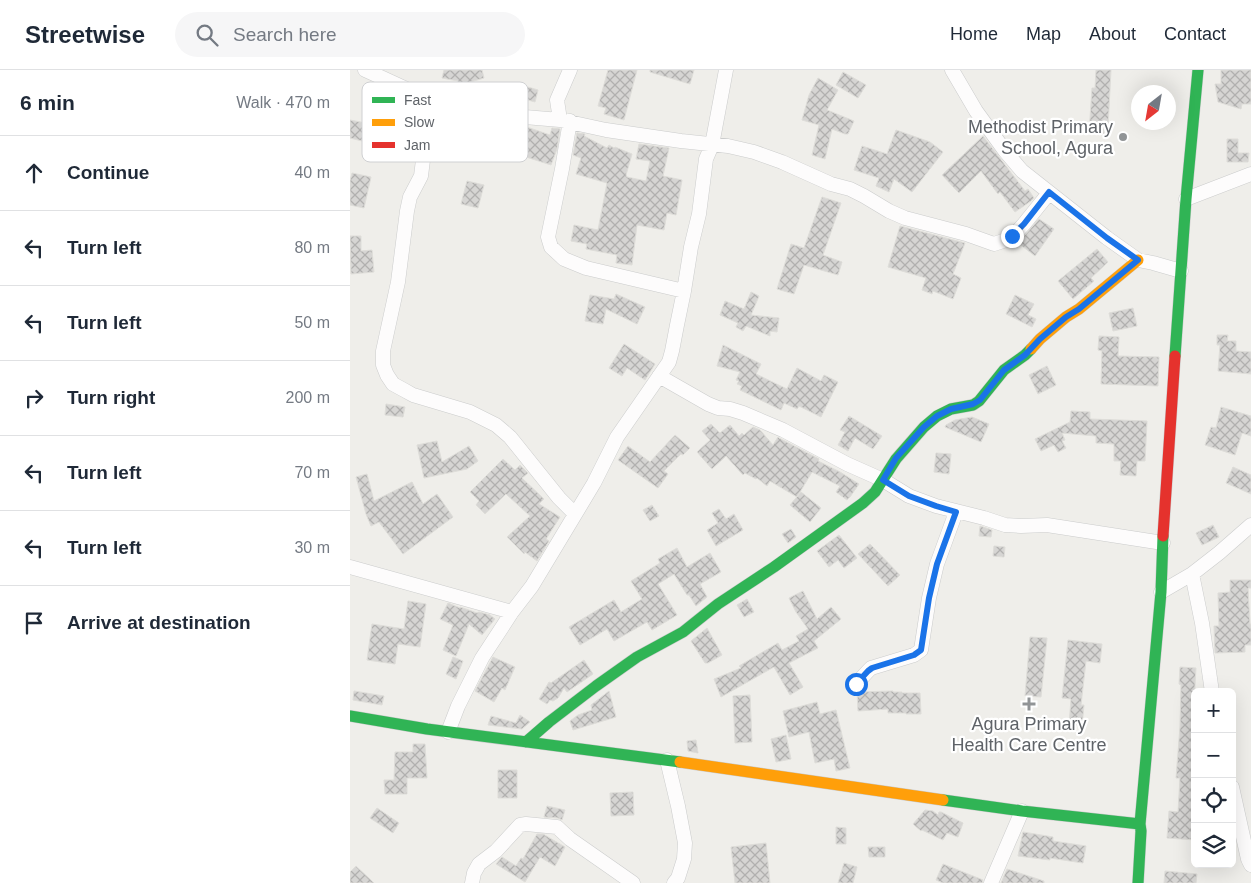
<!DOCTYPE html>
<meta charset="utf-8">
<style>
:root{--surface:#fff;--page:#f6f6f7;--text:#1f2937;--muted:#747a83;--line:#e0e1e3}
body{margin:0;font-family:Helvetica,sans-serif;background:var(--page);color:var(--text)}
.controls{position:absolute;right:15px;bottom:15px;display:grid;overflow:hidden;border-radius:8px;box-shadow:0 5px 20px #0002}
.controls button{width:45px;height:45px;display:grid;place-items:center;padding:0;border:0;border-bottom:1px solid var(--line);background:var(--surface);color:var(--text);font:25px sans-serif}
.compass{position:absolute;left:781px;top:15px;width:45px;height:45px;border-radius:50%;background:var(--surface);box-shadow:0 5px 20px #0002;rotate:211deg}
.stop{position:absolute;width:15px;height:15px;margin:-11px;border:4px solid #1a73e8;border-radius:50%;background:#fff}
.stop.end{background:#1a73e8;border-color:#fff;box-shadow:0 1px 5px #0008}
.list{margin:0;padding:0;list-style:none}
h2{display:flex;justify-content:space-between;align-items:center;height:65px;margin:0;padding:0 20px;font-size:21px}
h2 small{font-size:16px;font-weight:400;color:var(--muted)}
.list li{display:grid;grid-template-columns:32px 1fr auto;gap:15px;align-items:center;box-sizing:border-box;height:75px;padding:0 20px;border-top:1px solid var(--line)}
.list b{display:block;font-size:19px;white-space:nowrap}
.list em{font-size:16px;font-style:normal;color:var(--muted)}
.icon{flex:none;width:28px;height:28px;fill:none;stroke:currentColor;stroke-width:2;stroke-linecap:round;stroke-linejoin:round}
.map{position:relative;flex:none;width:901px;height:813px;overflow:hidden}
header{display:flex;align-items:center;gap:30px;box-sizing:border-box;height:70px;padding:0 25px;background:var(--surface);border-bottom:1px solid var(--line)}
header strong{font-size:24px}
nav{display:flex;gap:28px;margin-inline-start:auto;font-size:18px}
.search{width:350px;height:45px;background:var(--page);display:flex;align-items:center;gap:12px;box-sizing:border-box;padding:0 18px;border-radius:28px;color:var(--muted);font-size:19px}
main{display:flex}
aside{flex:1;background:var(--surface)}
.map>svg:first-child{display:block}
</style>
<header>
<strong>Streetwise</strong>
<div class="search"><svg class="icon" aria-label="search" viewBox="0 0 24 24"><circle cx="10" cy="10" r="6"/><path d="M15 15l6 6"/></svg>Search here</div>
<nav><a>Home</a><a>Map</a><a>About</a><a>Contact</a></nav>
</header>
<main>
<aside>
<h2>6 min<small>Walk · 470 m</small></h2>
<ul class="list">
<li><svg class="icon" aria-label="ahead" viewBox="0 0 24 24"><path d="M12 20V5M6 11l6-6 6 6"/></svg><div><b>Continue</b></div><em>40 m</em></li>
<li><svg class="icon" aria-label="left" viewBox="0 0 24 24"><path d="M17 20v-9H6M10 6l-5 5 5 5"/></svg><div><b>Turn left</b></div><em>80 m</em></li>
<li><svg class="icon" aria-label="left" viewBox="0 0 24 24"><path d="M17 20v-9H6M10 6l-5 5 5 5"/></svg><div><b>Turn left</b></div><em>50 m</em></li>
<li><svg class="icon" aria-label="right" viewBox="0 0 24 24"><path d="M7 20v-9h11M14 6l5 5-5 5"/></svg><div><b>Turn right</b></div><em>200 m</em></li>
<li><svg class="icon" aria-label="left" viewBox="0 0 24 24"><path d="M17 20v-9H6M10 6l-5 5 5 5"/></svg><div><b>Turn left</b></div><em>70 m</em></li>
<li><svg class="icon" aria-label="left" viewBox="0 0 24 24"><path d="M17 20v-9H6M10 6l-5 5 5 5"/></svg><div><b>Turn left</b></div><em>30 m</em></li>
<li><svg class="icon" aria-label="arrive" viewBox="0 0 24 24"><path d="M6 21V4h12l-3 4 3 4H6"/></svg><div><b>Arrive at destination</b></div></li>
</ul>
</aside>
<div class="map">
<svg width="901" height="813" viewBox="0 0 901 813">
<defs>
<pattern id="building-cross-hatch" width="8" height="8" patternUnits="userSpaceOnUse" patternTransform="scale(1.25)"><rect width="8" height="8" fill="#d6d5d3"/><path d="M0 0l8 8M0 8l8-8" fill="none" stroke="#b1b0af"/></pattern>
</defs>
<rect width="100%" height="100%" fill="#efeeea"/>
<!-- building -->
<path fill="url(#building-cross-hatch)" stroke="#deddd9" d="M94,0h38l2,8 -27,8 1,-5 -16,-3z
M258,0h29l-13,50 -20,-6 2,-6 -8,-2z
M300,0h44l-4,14 -40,-12z
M746,0h15l-3,58 -4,-1v7l-15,-1 3,-45h3z
M871,0h30v34h-9l-1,5 -23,-7 -3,-18h6z
M493,2l23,13 -8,13 -22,-13z
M468,8l20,12 -11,20 27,11 -6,13h-3l-13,-5 -7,30 -13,-4 7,-30 -17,-5 7,-25z
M178,17l10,3 -3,12 -10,-3z
M0,50l16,3 -2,7 18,7v1l20,6 1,-2 9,2 -3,14 -9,-2v-1l-38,-14 -12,-3z
M161,54l13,2 26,9 2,-7 8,1 -3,20 -6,16 -56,-18 1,-2 -21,-5 4,-15 30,7z
M546,60l34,12 13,10 -31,40 -18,-13 -5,13 -13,-6 3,-8 -25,-8 8,-24 25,8z
M227,63l8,1 -1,2 23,12 2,-3 5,3 1,-1 17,7 -6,21 1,2 19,4 4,-20 -14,-2 3,-15 30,4 -6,28 19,4 -6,35 -9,-2 -3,17 -27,-5 -5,40 -16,-2 1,-8 -31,-6 1,-5 -16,-3 3,-16 24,5 9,-47 -31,-9 5,-16 -8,-3z
M633,66l42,55 3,-2 6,9 -3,3 -16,11 -15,-20 -2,2 -17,-23 -22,22 -17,-18z
M877,69h11v14h11l-1,9h-21z
M2,103l19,4 -7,31 -14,-3v-24z
M117,111l17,4 -6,23 -17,-4z
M472,127l19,6 -18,52 19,7 -4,13 -34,-10 -10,29 -17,-5 14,-45 13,4z
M689,149l15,10 -19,27 -17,-13z
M550,156l65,17 -12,31 8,4 -8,21 -20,-8 -1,3 -10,-4 4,-12 -38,-11z
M0,166h11v15l11,-1 2,22 -23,2z
M747,179l11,13 -17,16 3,3 -21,18 -15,-18z
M401,222l8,4 -8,19 28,3 -2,14 -7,-1v5l-24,-10 -3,5 -7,-4 2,-4 -18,-8 5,-14 19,8z
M266,224l29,13 -8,17 -31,-15 -3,15 -18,-3 5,-26 24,4z
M665,225l19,9 -6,11 8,4 -4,8 -26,-13z
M783,238l4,18 -24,5 -4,-18z
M867,265h11l-1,6h9v10l15,1v22l-33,-3 2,-26h-3z
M749,266l20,1 -1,19 41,1 -1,29 -57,-2 1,-33 -4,-1z
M274,274l31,20 -10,16 -18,-12 -5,8 -13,-8z
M373,275l38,19 -5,10 31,15 10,-21 24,13 3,-6 14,7 -17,35 -22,-11 -2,3 -13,-6 -3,7 -41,-20 2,-4 -5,-2 2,-3 -3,-1 4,-8 -23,-6z
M697,296l9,19 -18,9 -9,-19z
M36,334l19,3 -2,10 -18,-2z
M871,337l30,9v20l-9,-3 -7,22 -30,-10 6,-18 5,1z
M721,341l19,1v7l57,2 -2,40h-8l-1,15 -16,-1 1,-14h-7v-17l-18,-1v-7l-34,-3 3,7 -3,1 4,7 -8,4 -4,-7 -13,6 -6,-12 35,-17z
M499,346l33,20 -9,13 -18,-11 -7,13 -10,-6 7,-13 -5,-2z
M622,347l17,7 -8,18 -36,-15 1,-2 9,-5z
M361,354l9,9 10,-8 9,11 3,-3 2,2 9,-8 7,3 13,15 5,-8 1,1 40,21 -1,2 22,11 19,12 -9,13 -3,3 -11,-8 4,-6 -28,-14 -15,25 -27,-16 -3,5 -10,-8 -1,1 -11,-6 -2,2 -17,-19 -14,13 -15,-17 13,-12 -8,-9z
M325,365l15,13 -7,7 -2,-1 -17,17 4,3 -10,14 -40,-28 10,-14 22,16z
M87,371l5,21 27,-16 9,15 -11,8 -43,9 -7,-33z
M586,383l15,1 -2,20 -15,-2z
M153,389l12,11 5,-5 8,8 -6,5 22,21 -5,5 21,13 -14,22 3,2 -12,20 -12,-9 -1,2 -17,-17 23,-21 -24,-22 -21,20 -9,-9 3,-4 -9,-9z
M883,397l18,8v19l-25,-11z
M17,404l7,27 38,-19 11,22 14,-10 16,23 -50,37 -24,-32 -8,4 -5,-12 -10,-37z
M451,422l20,16 -11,14 -20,-17z
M302,435l7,11 -9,5 -7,-11z
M369,439l7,10 8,-5 9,16 -27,16 -9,-16 11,-7 -6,-10z
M863,455l6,12 -17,8 -6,-12z
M630,456l12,4 -1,7 -12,-1z
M441,459l5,8 -8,6 -6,-9z
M489,465l18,23 -13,10 -6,-8 -9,7 -12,-16z
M520,474l30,31 -12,11 -30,-32z
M644,476l11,1 -1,10 -11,-1z
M327,478l10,19 23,-14 11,19 -21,12 7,13 -11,9 -7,-11h-2l-13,-21 -16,10 19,31 -25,15 -5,-8 -33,19 -7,-12 -27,16 -11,-18 45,-27 7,12 21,-13 -11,-18 29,-18 -2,-4z
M880,510h21v8h-3l2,36h1v21h-6v7l-30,1 -1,-27h5l-1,-33 12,-1z
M453,521l14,28 14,-12 10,12 -27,22 4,7 -29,15 14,24 -13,8 -16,-28 -53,30 -7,-18 27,-11 -2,-2 39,-23 4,7 17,-9 -3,-5 12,-7 -12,-17 -7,-14z
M397,529l7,13 -10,5 -7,-12z
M58,531l18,3 -6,43 -22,-3 -3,20 -28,-4 5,-36 32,5z
M98,533l12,5v-1l3,1 14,5 2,-1 11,3 5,4 -13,16 -13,-11 -13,32 -13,-6 10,-25 -13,-6z
M357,558l15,27 -14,8h-3l-14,-22z
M680,567l17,1 -6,59 -16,-1z
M718,570l34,4 -2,19 -14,-2 -5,44h3l-2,21 -13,-1 2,-26 -9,-1z
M103,587l10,4 -7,18 -10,-5z
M143,587l22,10 -10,23 -3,-2 -8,14 -19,-11z
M234,590l9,14 -26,18 -3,-4 -6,10 -5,3 -3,-1 -3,4 -8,-5 10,-17 2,1z
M830,597l16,1 -1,17v155l-28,-2 2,-27 9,1 2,-34h-4l4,-51 1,-42 -2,-1z
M4,621l30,5 -2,9 -29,-5z
M259,621l7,26 -43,13 -3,-9 8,-6 14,-5 -1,-5z
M543,621v1h9v1h18l1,21h-15v-1h-18v-4l-30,2 -1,-19z
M400,625l2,47 -17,1 -2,-47z
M467,632l3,12 16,-4 14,58 -14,3 -2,-12 -19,4 -6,-31 -20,5 -6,-26z
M170,645l10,7 -8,7 -34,-4 3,-9 25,7z
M436,665l5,24 -15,3 -5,-23z
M346,670l2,13 -10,-2 -1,-10z
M63,674h12l2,34h-20v16h-22l-1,-14h10l1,-28h18z
M148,700h19v28h-19z
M283,722l1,23 -23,1 -1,-23z
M197,736l18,4 -3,10 -4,-2 -14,-1z
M27,738l22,15 -6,10 -23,-15z
M575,740l8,1 5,4 1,-3h2l22,11 -5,14 -11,-4 -4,7 -21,-10 -1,1 -8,-7z
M486,757l10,1v16h-10z
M673,762l30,5v4l33,5 -3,17 -33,-5v2l-32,-4z
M187,764h6l22,13 -10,19 -15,-9 -15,25 -29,-18 6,-7 14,9 5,-8 2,1z
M416,773l4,40h-35l-4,-36z
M518,777h17v10h-16z
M494,793l13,4 -4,16h-15z
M593,794l40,16 -1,3h-39l-7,-3z
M6,796l18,17h-24v-11z
M657,799l37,12v2h-43z
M815,801l32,3 -1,9h-32z"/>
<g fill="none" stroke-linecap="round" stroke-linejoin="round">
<!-- street casing -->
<g stroke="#cbcccc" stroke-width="15">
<path id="street" d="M15,0l57,26 6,8 1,8 -8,64 -11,21 -3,14 -9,71 -15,69v14l4,10 6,9 11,6 9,5 57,17 26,13 14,12 49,61 16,16
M602,0l24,41 29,40 17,20 85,67 31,22 15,3 28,8
M78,34l39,-4h13l10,4 23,12 47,4 46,10 75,11 47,5 26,6 28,10 49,22 19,5 14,7 25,15 16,7 61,16 28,10 9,-3 9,-4 12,-13 25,-31
M210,50l-3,-20 13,-30
M220,51l-8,48 -14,68 3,10 13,12 22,9 98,23
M836,129l65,-25
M309,306l49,28 10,4 12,1 13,4 40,17 64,34 36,16 26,16 27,10 48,12 21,7 16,1 26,-1 116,18
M0,497l162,45
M842,504l10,49 10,69
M811,522l31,-18 27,-21 32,-28
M506,614l12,-13 3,-3 43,-13 7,-5 8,-52 8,-34 19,-52
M98,662l10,-26 24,-48 30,-46 20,-26 62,-103 23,-46 52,-75 3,-11 5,-26 7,-34 7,-44 8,-33 7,-55 6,-14 14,-75
M317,690l11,46 7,37 -1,16 -6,19 -4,5
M882,717l16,72 3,6
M122,813l2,-10 5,-9 17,-13 24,-26 6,-1 31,3 13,12 63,44
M641,813l31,-72"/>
</g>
<!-- fast casing -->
<g stroke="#cacacb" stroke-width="12">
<path id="fast" d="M825,286l11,-157 12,-129
M0,646l77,13 253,33
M176,672l23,-20 47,-36 41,-29 46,-25 35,-28 56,-37 89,-64 12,-11 21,-33 28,-32 13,-11 14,-7 22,-4 6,-4 25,-31 21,-15 6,-6
M593,730l79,11 118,13
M788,813l3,-52 -1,-7 21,-232 2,-56"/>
</g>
<!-- slow casing -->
<g stroke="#cacacb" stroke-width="12">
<path id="slow" d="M681,279l9,-10 26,-22 13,-8 59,-49
M330,692l263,38"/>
</g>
<!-- jam casing -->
<g stroke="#cacacb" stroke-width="12">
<path id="jam" d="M813,466l12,-180"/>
</g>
<!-- street -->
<use href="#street" stroke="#fdfcfc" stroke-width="14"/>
<!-- fast -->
<use href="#fast" stroke="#30b455" stroke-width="11"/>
<!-- slow -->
<use href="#slow" stroke="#ff9f0a" stroke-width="11"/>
<!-- jam -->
<use href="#jam" stroke="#e5322d" stroke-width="11"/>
</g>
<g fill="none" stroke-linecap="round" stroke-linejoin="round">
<!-- route -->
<path stroke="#1a73e8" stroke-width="6" d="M506,614l12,-13 4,-3 42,-13 7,-5 8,-52 8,-34 19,-52 -20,-6 -27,-10 -26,-16 13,-22 28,-31 13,-11 14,-7 22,-5 7,-4 24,-30 21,-15 15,-16 26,-22 13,-8 59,-49 -31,-22 -58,-46 -25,32 -12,12"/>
</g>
<!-- markers -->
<g fill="#919496" stroke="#fff" stroke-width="2">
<circle cx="773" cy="67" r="5"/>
<path d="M676.5 626.5h5v5h5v5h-5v5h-5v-5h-5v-5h5z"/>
</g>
<g text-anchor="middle" stroke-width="4.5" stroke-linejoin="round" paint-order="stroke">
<!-- poi labels -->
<g font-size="18" fill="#5f6368" stroke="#fff" text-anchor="end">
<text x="763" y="63">Methodist Primary<tspan x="763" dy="21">School, Agura</tspan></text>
<text x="679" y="660" text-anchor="middle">Agura Primary<tspan x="679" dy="21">Health Care Centre</tspan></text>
</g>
</g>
<!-- legend -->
<rect x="12" y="12" width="166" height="80" rx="8" fill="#fff" stroke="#cfd0d2" stroke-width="1"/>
<rect x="22" y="27" width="23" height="6" fill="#30b455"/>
<rect x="22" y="49" width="23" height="7" fill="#ff9f0a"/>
<rect x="22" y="72" width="23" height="6" fill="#e5322d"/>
<g font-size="14" fill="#5f6368">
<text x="54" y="35">Fast</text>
<text x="54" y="57">Slow</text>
<text x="54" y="80">Jam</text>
</g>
</svg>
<div class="controls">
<button>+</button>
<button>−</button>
<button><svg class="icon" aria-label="locate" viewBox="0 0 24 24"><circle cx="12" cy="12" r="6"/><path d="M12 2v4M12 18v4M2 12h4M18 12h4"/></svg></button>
<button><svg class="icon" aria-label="layers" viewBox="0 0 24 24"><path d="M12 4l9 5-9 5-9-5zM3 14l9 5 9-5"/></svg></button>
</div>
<svg class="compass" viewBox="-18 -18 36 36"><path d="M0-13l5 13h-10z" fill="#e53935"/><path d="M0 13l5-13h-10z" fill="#747a83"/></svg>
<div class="stop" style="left:506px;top:614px"></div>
<div class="stop end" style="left:662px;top:166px"></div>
</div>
</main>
